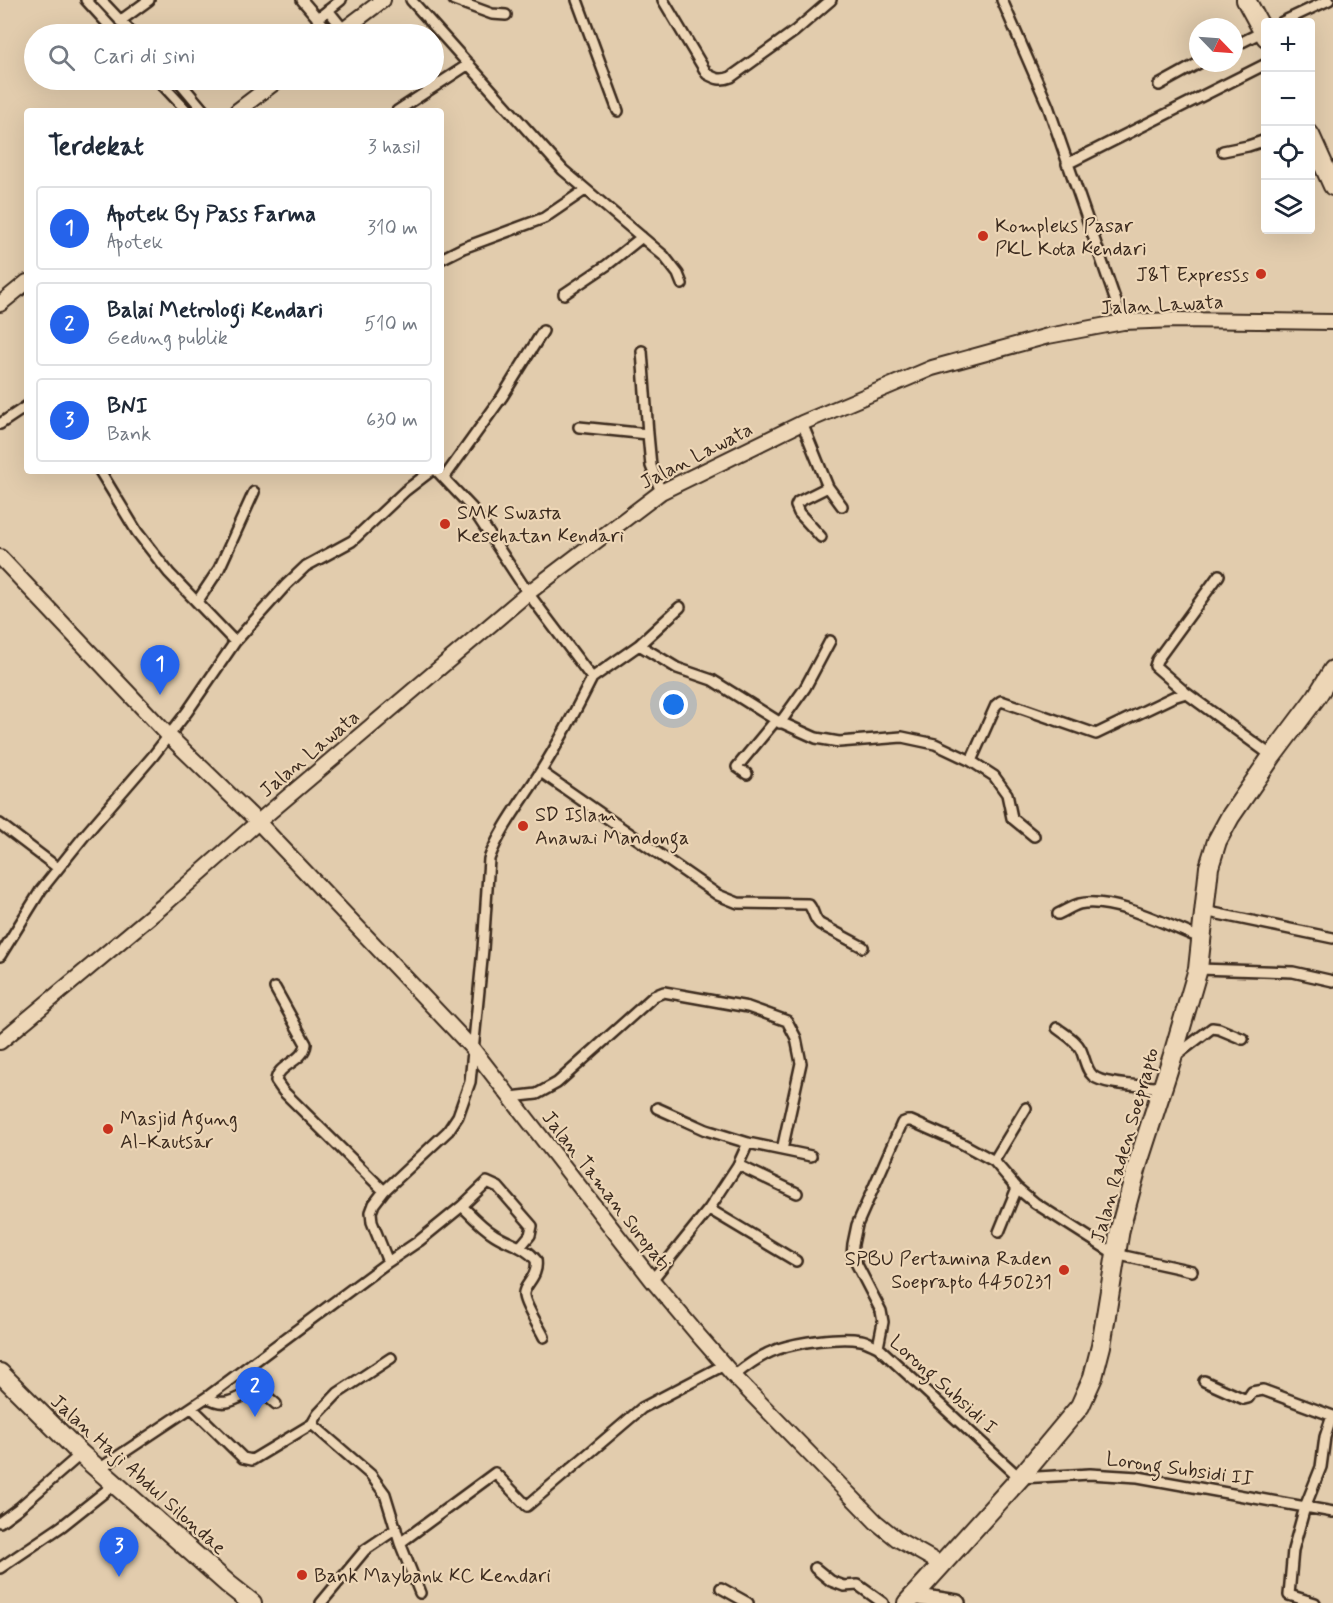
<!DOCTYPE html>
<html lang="id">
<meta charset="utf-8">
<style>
:root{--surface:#fff;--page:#f2f2f3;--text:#1f2937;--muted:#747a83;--line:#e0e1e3;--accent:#2563eb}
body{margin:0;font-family:Mynerve,sans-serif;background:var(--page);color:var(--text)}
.controls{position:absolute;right:18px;top:18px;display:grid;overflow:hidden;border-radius:6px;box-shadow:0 6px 24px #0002}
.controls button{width:54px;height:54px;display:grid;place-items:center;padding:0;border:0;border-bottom:2px solid var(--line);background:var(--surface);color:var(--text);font:30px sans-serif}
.compass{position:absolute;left:1189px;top:18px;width:54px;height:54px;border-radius:50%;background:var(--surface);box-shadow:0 6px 24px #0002;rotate:115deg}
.you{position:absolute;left:674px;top:705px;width:21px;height:21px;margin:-15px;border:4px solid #fff;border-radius:50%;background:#1a73e8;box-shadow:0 0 0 9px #1a73e833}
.badge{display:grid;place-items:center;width:39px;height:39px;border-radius:50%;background:var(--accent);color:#fff;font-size:20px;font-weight:700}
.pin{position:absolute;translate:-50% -50px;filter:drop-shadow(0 2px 3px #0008)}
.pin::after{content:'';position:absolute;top:32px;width:21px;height:18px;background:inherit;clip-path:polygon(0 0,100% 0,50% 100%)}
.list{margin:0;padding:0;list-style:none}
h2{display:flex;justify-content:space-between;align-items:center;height:78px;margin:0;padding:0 24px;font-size:26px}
h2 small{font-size:20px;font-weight:400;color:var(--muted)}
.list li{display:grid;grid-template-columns:39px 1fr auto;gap:18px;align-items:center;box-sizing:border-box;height:84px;margin:0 12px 12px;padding:0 12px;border:2px solid var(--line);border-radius:6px}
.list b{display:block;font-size:22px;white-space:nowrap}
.list p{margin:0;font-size:20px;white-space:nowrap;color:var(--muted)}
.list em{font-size:20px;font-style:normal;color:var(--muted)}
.icon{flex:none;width:33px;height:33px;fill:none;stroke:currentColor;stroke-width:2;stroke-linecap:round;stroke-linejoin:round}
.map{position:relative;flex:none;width:1333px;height:1603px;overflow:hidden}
.search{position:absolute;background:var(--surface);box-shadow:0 6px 24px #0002;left:24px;top:24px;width:420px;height:66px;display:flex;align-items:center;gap:15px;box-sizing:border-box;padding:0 21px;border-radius:33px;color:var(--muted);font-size:22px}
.panel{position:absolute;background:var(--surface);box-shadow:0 6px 24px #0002;left:24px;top:108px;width:420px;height:366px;border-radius:6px}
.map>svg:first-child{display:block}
</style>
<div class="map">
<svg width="1333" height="1603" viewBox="0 0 1333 1603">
<rect width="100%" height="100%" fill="#e2ccad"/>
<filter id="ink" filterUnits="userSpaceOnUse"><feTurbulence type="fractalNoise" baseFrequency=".0167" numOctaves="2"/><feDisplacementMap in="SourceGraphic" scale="12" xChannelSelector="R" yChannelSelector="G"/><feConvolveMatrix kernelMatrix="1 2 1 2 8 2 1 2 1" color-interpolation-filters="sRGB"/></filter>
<g filter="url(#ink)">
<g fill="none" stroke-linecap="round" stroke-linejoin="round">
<!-- street casing -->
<g stroke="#3b2a1e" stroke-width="14">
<path id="street" d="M86,0l31,34
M101,0l32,34
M302,0l29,34
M411,0l152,170 101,86 14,18 4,10
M454,0l38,14 14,1
M577,0l41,111
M663,0l44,74c9,5 14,7 24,3l64,-46 36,-31
M1002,0l46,106 75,216
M328,10l16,20
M317,19l24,-19
M120,21l29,-21
M1282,22l47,-22
M1234,46l30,-15
M158,80l29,31
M178,80l26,31
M1159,85l40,-22
M397,111l72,-47
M1223,151l25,-5 18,-6
M1067,164l199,-100
M441,259l22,-11 81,-30 41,-28
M564,294l43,-29 35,-28
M642,351l6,83
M802,423l26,64 14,19
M0,424l27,-18
M579,427l69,7 3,32 10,26
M100,471l37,61 32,41 66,69
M444,478l58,-81 41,-66
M821,537l-22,-24 -3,-7 2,-4 30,-15
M197,602l22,-33 35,-77
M639,645l41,-38
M592,678l47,-33 38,23 35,12 64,40 40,18 23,4 63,-5 33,7 36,17 25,-56 5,-4 95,33 77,-37 13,-4 86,63
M1186,693l-31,-27 2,-6 62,-85
M780,723l25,-35 25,-47
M971,761l23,15 13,18 5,24 22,18
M541,772l177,123 20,8 70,1c6,5 5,15 12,20l43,23
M747,774l-10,-7 39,-47
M0,824l58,44
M1204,911l129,27
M1058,914c7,-3 14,-8 21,-10 32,-8 91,22 121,34
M0,956l41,-66 44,-55 68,-79 34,-44 48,-70 51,-57 20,-19 46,-25 53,-50 26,-20
M1198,969l95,3 40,9
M275,988l31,56c-2,18 -29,20 -30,37l7,10 101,100
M1057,1028c9,7 19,12 24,22 4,9 5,20 12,26 12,10 53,9 69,12
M1174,1057l38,-29 7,1 24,10
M511,1097l26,-3 20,-11 97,-87 10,-4 84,15 39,14 9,17 5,25 -19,87
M657,1108l49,22 42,13
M994,1161l32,-53
M738,1165l10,-22 63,13
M462,1206l25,-24 11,5 34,39 -2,9 -10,12
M709,1209l87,52
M999,1232l18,-44 18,15 80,51 77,17
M388,1262l31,-21 43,-35c10,10 20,21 33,29 14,9 30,11 41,25 3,18 -14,25 -12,36 2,12 15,30 20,41
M652,1280l57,-71 29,-44 59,28
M878,1347l5,-25 -2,-11 -29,-56 1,-11 4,-19 45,-102 5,-2h4l50,22 33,18 23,27
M734,1376c13,-11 27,-21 44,-27 21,-7 61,-13 83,-9 6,1 12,5 17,7l142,131 70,-4 48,3 195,35
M1204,1381l40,18 4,-1 4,-6 11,-2 70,26
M207,1397c21,13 29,-1 49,-6l6,1 14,12
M192,1408l51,50 9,2 60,-36 6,-10 20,-21 53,-35
M312,1424l59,51 14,19 15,49 20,50
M99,1469l108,-72 181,-135 -16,-40 -1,-10 3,-8 10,-13 64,-60 10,-15 12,-34 13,-133 6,-90c12,-32 34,-59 52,-88 19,-30 35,-61 51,-93l-64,-85 -56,-85 -35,-37
M0,1522l19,-14 62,-54
M400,1543l95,-70 32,33 115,-98 82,-43
M0,1568l62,-42 54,-43
M815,1568l16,13 13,5 14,-1 25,18
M721,1588l27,15
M321,1603l44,-53 31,-21
M1315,1603l-26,-8 4,-45 12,-43 16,-40 4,-30 7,-21"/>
</g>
<!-- secondary casing -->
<g stroke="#3b2a1e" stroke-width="18">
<path id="secondary" d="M338,34l45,-34
M237,111l41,-31
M0,304l27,-22
M0,557l169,179 89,86 214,226 180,232 47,56 35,40 142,146 21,17 44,25
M0,1042l164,-137 94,-83 270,-229 133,-101 141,-69 130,-55 116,-32 75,-14 53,-2 157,2"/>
</g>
<!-- primary casing -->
<g stroke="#3b2a1e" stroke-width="20">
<path id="primary" d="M912,1596l45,7"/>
</g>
<!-- highway casing -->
<g stroke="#3b2a1e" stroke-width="22">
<path id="highway" d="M1246,0l20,37
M1310,135l23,51
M0,1373l81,81 147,130 24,19
M907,1603l113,-125 60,-72 13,-29 8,-31 19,-117 18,-66 34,-105 26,-89 11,-102 8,-26 13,-24 42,-61 45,-60 16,-26"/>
</g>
<!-- street -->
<use href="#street" stroke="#edd6b6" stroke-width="9"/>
<!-- secondary -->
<use href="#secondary" stroke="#edd6b6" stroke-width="14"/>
<!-- primary -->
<use href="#primary" stroke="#edd6b6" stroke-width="15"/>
<!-- highway -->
<use href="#highway" stroke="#edd6b6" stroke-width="18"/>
</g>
</g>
<!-- markers -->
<g fill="#c8321e" stroke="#edd6b6" stroke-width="2">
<circle cx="983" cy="236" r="6"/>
<circle cx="1261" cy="274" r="6"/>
<circle cx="445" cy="524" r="6"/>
<circle cx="523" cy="826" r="6"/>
<circle cx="108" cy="1129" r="6"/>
<circle cx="1064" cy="1270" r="6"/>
<circle cx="302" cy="1575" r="6"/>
</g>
<g text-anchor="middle" stroke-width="4.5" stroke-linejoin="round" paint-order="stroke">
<!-- poi labels -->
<g font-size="20" fill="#3b2a1e" stroke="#edd6b6" text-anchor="start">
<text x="995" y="232">Kompleks Pasar<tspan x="995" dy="23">PKL Kota Kendari</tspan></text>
<text x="1249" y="281" text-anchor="end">J&amp;T Expresss</text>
<text x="457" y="519">SMK Swasta<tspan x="457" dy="23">Kesehatan Kendari</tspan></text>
<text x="535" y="821">SD Islam<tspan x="535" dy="23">Anawai Mandonga</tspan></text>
<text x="120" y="1125">Masjid Agung<tspan x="120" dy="23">Al-Kautsar</tspan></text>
<text x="1052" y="1265" text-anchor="end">SPBU Pertamina Raden<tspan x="1052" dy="23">Soeprapto 4450231</tspan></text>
<text x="314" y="1582">Bank Maybank KC Kendari</text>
</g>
<!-- street labels -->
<g font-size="20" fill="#3b2a1e" stroke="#edd6b6">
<text transform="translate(1162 304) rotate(-3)" y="7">Jalan Lawata</text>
<text transform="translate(696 455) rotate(-27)" y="7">Jalan Lawata</text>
<text transform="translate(309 753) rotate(-40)" y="7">Jalan Lawata</text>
<text transform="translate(1124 1145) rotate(-74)" y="7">Jalan Raden Soeprapto</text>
<text transform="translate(607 1190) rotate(52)" y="7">Jalan Taman Suropati</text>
<text transform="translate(944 1384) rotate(42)" y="7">Lorong Subsidi I</text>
<text transform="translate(1180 1468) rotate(8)" y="7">Lorong Subsidi II</text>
<text transform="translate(139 1474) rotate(42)" y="7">Jalan Haji Abdul Silondae</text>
</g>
</g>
</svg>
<div class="controls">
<button>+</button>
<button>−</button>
<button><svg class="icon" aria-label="locate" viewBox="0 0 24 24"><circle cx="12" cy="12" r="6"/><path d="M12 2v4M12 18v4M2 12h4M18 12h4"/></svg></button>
<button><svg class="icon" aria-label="layers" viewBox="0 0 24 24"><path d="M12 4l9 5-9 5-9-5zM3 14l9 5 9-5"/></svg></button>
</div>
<svg class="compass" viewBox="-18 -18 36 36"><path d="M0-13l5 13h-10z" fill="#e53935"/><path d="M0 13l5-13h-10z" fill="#747a83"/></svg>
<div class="you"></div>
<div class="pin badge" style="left:160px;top:695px">1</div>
<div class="pin badge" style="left:255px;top:1417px">2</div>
<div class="pin badge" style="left:119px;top:1577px">3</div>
<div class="search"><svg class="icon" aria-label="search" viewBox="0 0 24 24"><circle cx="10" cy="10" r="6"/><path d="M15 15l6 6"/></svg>Cari di sini</div>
<section class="panel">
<h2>Terdekat<small>3 hasil</small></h2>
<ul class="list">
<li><span class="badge">1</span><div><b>Apotek By Pass Farma</b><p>Apotek</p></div><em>310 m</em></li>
<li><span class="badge">2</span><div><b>Balai Metrologi Kendari</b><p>Gedung publik</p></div><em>510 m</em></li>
<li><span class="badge">3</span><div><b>BNI</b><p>Bank</p></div><em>630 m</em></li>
</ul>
</section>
</div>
